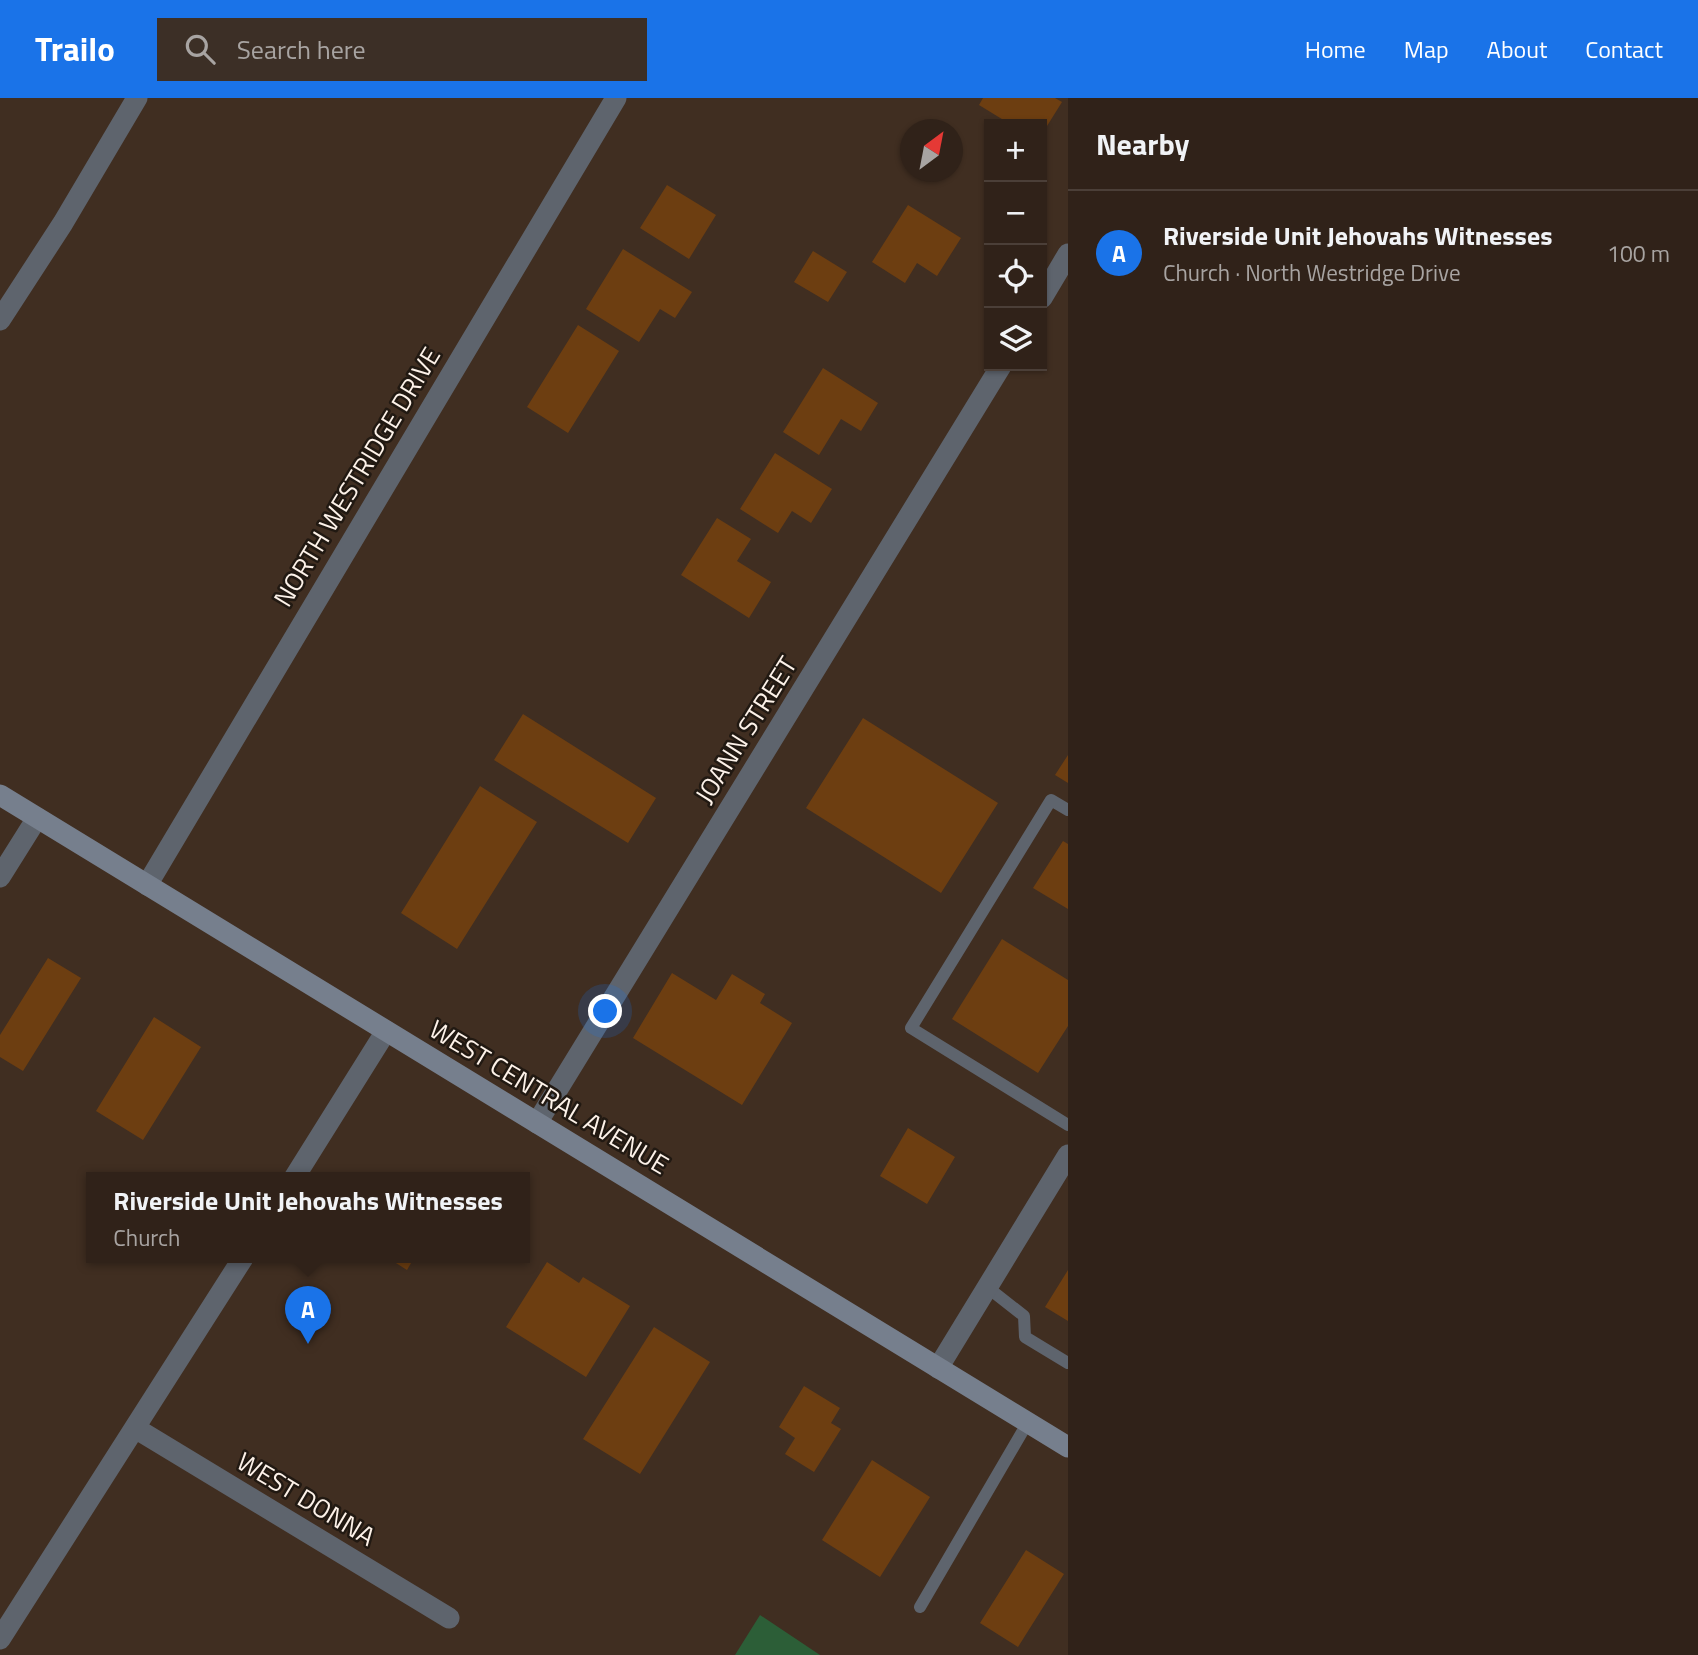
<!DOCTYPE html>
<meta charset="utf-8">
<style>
:root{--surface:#302219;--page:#3c2f26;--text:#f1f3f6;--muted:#a8a4a2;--line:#4b3f38;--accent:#1a73e8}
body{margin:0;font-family:"Titillium Web",sans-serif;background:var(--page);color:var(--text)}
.controls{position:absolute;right:21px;top:21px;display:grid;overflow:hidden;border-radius:0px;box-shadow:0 2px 5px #0004}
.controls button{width:63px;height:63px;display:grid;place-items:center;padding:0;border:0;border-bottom:2px solid var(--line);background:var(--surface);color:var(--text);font:35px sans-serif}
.compass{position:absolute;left:900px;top:21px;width:63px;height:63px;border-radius:50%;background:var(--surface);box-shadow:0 2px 5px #0004;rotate:32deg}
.you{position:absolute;left:606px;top:914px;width:24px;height:24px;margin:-18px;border:5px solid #fff;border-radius:50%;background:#1a73e8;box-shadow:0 0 0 10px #1a73e833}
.badge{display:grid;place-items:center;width:46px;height:46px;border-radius:50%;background:var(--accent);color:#fff;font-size:23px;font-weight:700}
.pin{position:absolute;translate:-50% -58px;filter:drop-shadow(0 2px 4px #0008)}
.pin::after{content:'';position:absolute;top:37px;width:24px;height:21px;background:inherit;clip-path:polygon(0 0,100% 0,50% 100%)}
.popup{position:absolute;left:86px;top:1074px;width:444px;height:91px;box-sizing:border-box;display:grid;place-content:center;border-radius:0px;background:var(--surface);filter:drop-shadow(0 2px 5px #0005);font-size:23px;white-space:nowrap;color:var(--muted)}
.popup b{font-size:26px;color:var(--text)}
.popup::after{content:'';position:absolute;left:50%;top:100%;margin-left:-14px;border:14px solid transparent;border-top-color:var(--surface)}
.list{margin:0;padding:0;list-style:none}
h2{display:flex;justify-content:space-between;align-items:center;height:91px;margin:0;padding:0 28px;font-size:30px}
h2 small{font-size:23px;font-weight:400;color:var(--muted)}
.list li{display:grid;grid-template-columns:46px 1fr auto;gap:21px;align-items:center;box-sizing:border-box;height:126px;padding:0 28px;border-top:2px solid var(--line)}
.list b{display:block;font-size:26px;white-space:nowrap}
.list p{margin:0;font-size:23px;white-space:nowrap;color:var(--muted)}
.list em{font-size:23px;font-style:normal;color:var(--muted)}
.icon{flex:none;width:38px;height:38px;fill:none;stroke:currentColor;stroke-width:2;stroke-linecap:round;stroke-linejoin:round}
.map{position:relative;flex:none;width:1068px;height:1557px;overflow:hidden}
header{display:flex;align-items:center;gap:42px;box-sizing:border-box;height:98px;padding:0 35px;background:var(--accent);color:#fff}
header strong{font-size:33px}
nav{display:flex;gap:38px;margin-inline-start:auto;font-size:24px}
.search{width:490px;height:63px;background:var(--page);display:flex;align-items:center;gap:18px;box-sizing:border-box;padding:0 24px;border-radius:0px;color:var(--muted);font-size:26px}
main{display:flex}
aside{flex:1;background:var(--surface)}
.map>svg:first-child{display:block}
</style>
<header>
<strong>Trailo</strong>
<div class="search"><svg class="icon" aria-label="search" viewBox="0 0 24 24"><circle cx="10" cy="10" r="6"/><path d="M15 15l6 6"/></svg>Search here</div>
<nav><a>Home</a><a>Map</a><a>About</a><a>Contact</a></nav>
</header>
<main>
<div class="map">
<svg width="1068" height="1557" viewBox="0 0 1068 1557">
<rect width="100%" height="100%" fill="#402e21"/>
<!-- green -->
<path fill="#2c5e37" d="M760,1517l60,40h-85z"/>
<!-- building -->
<path fill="#6d3e11" d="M983,0h72l7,4 -20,32v-10h-32l-31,-19z
M667,87l49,30 -27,44 -49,-31z
M908,107l53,33 -24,38 -20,-13 -12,20 -33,-21z
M623,151l69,43 -17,26 -15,-9 -21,33 -53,-33z
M813,153l34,21 -19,30 -34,-20z
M578,227l41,26 -51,82 -41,-26z
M823,270l55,35 -17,28 -20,-12 -22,36 -36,-23z
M775,355l57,36 -21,34 -19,-12 -14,22 -38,-24z
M717,420l34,21 -14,22 34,21 -22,36 -68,-43z
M523,616l133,84 -28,45 -134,-83z
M863,620l135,85 -57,90 -135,-85z
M1068,657v28l-13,-8z
M480,688l57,36 -80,127 -56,-36z
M1063,743l5,3v65l-35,-21z
M1002,841l66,41v46l-30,47 -86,-54z
M48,860l33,20 -58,93 -23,-14v-22z
M672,875l44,27 16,-26 33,20 -5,9 32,20 -50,82 -109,-67z
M154,919l47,30 -58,93 -47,-29z
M908,1030l47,29 -28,47 -47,-28z
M388,1160h26l-7,12z
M547,1164l32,21 4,-6 47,29 -44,71 -80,-50z
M1068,1172v51l-23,-14z
M654,1229l56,35 -70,112 -57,-35z
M804,1288l36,22 -9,15 10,6 -27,43 -29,-18 10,-16 -16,-11z
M872,1362l58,37 -50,80 -58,-37z
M1026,1452l38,24 -46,73 -38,-24z"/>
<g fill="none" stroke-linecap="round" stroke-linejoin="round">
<!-- lane -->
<path stroke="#5e646d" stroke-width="12" d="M1068,712l-17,-10 -140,228 157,97
M987,1189l37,29 1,21 43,26
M920,1509l108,-185"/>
<!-- street -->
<path stroke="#5e646d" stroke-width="21" d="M1042,200l26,-44
M0,222l63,-97 74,-125
M0,779l37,-59
M147,787l469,-787
M537,1025l464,-757
M294,1080l92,-147
M938,1270l130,-213
M135,1330l314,190
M0,1541l243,-381"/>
<!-- secondary -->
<path stroke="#767f8d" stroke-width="21" d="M0,697l1068,652"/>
</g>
<g text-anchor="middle" stroke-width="5" stroke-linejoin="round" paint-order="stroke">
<!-- street labels -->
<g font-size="26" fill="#fdf2e9" stroke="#211912">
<text transform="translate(357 379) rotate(-59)" y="9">NORTH WESTRIDGE DRIVE</text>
<text transform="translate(746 632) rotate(-58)" y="9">JOANN STREET</text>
<text transform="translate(549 999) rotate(31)" y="9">WEST CENTRAL AVENUE</text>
<text transform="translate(306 1401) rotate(31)" y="9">WEST DONNA</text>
</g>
</g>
</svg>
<div class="controls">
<button>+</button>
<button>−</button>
<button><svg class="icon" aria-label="locate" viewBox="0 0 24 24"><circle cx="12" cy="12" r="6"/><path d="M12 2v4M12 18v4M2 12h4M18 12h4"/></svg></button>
<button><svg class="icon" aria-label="layers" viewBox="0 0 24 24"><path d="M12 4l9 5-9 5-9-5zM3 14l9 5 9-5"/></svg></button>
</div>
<svg class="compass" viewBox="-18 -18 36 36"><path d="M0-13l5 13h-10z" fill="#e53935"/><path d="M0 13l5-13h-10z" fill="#a8a4a2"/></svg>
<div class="you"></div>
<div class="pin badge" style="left:308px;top:1246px">A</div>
<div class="popup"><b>Riverside Unit Jehovahs Witnesses</b>Church</div>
</div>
<aside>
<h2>Nearby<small></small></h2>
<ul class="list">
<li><span class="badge">A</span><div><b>Riverside Unit Jehovahs Witnesses</b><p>Church · North Westridge Drive</p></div><em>100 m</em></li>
</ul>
</aside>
</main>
